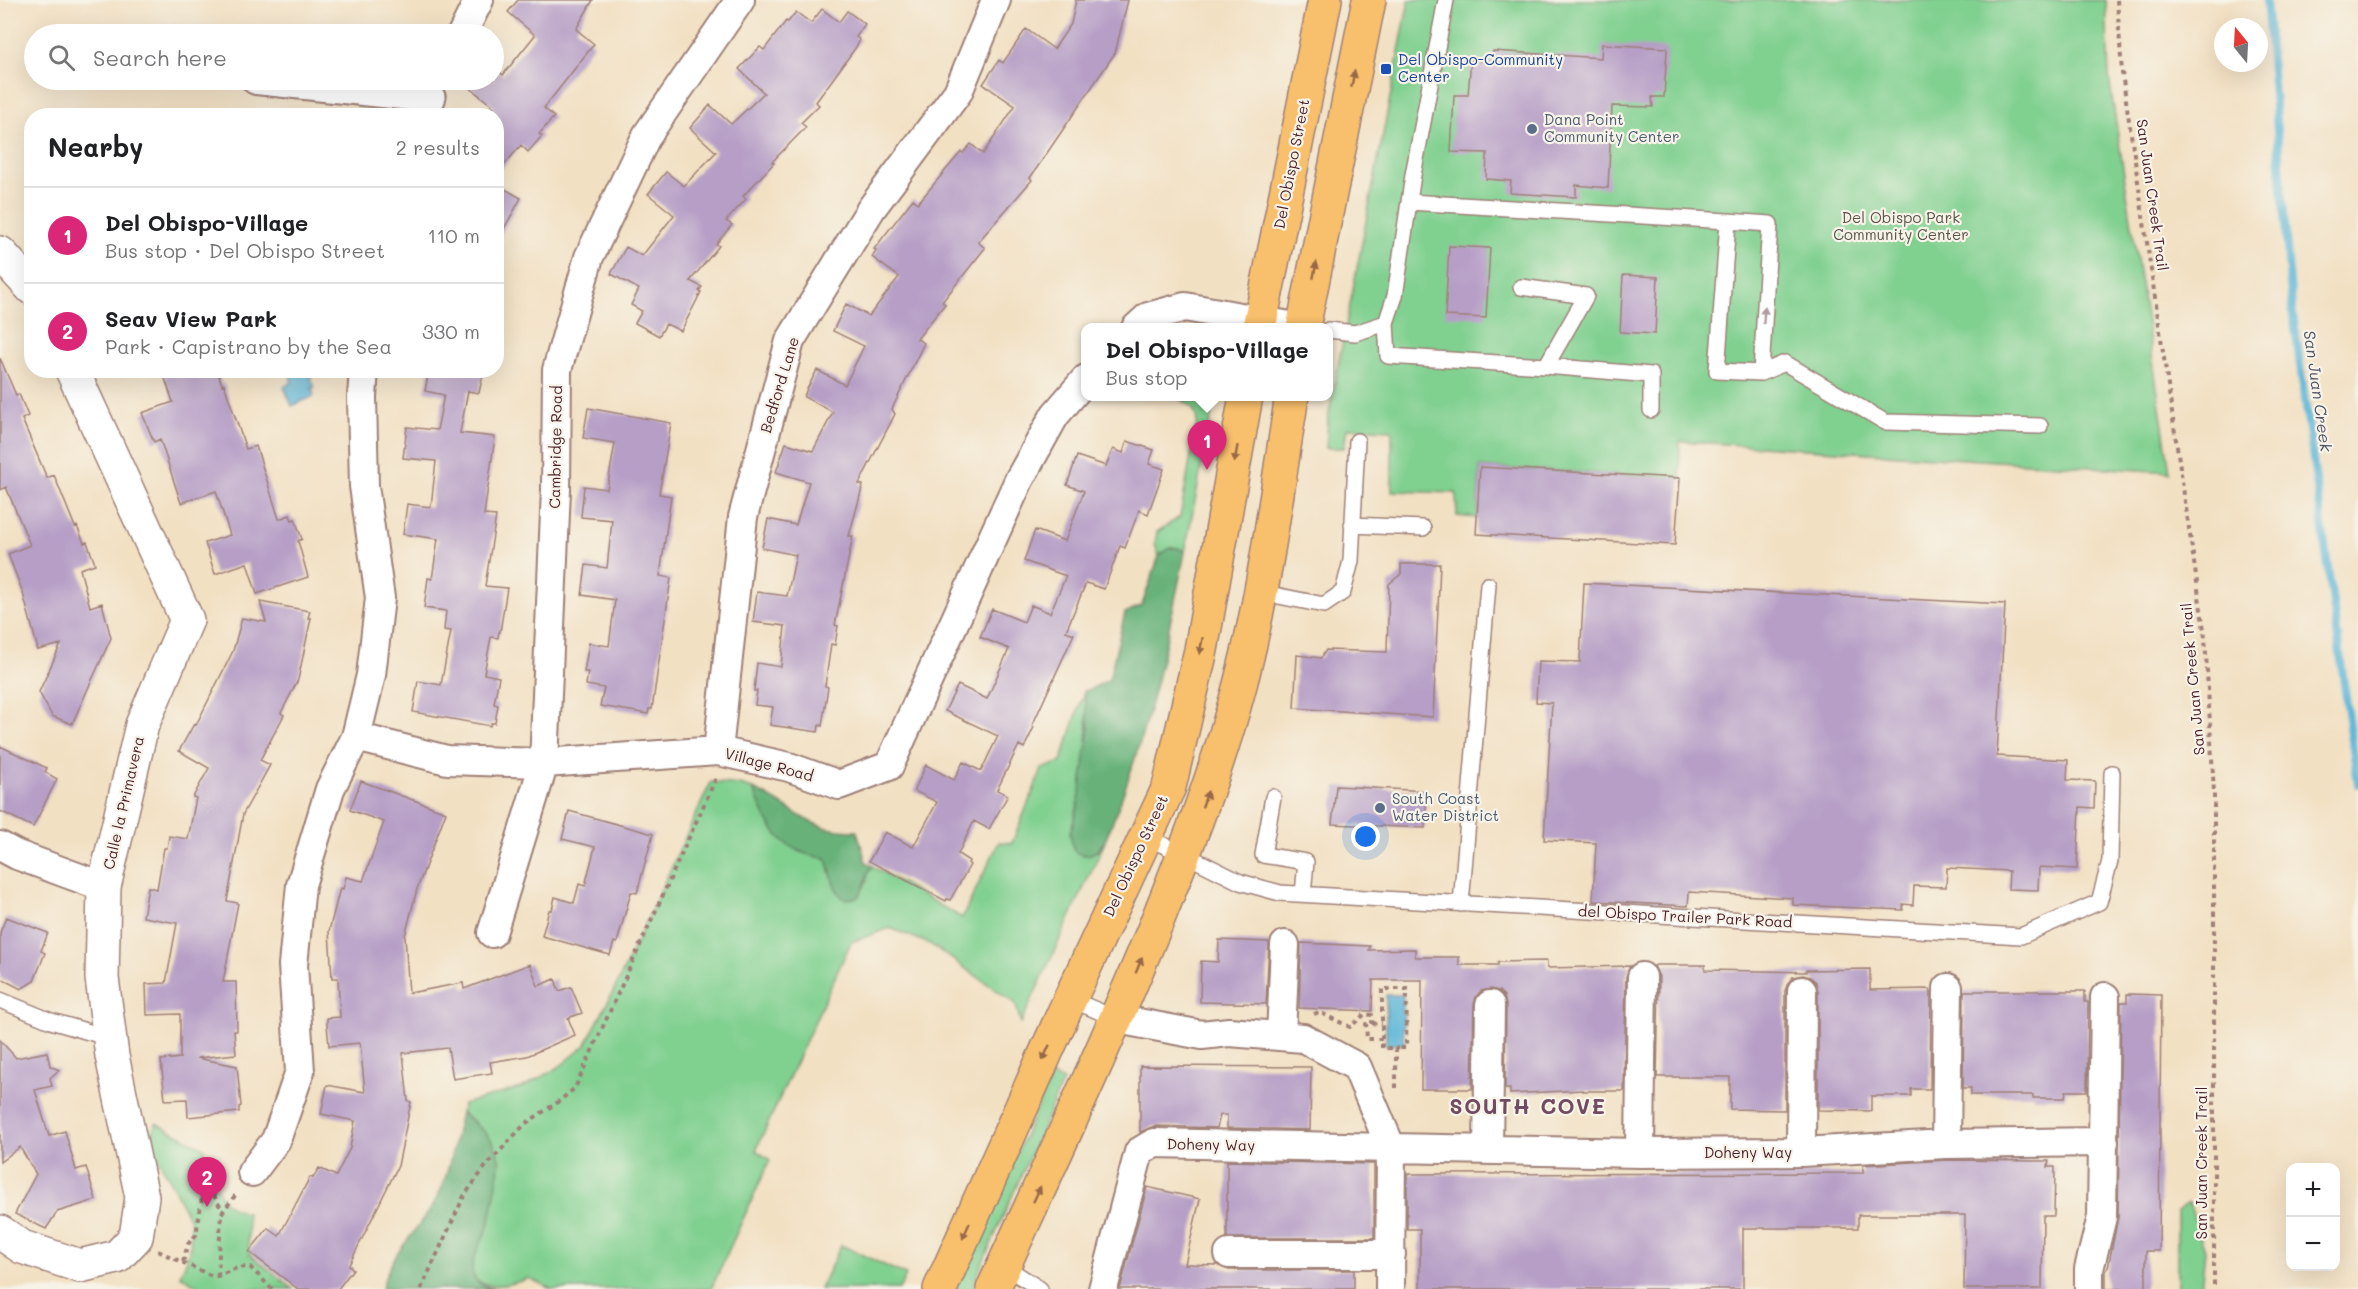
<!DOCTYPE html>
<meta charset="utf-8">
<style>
:root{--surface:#fff;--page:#f2f2f2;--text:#202124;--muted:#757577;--line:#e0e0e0;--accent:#db2777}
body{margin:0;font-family:Mali,sans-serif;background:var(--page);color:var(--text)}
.controls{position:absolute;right:18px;bottom:18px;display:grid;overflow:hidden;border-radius:12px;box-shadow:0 6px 24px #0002}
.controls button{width:54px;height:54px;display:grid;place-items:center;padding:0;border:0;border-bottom:2px solid var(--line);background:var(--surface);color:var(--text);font:30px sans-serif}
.compass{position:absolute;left:2214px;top:18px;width:54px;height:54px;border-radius:50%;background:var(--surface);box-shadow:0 6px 24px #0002;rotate:342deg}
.you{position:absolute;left:1366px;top:837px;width:21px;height:21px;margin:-15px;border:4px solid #fff;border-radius:50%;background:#1a73e8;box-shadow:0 0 0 9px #1a73e833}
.badge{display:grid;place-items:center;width:39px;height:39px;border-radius:50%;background:var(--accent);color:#fff;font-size:20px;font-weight:700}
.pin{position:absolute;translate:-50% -50px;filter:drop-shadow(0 2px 3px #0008)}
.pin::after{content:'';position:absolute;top:32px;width:21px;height:18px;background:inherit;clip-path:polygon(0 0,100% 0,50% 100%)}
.popup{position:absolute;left:1081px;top:323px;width:252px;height:78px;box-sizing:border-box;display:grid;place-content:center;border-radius:12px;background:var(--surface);filter:drop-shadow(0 2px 4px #0005);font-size:20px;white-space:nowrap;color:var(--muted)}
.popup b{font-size:22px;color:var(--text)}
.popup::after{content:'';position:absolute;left:50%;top:100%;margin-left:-12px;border:12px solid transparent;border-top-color:var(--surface)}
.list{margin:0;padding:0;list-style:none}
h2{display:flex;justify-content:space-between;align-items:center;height:78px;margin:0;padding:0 24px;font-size:26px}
h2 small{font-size:20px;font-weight:400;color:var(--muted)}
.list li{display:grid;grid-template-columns:39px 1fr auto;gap:18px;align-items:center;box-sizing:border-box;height:96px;padding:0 24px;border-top:2px solid var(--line)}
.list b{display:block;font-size:22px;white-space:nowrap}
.list p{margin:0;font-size:20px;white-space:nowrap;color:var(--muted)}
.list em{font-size:20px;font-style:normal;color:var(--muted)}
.icon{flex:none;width:33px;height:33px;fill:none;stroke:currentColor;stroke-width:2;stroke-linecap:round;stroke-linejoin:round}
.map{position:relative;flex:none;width:2358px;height:1289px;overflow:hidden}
.search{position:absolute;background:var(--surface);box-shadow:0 6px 24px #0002;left:24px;top:24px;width:480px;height:66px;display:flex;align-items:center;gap:15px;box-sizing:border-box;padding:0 21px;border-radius:33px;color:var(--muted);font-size:22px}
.panel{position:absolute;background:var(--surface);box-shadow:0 6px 24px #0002;left:24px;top:108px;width:480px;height:270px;border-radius:24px}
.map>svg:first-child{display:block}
</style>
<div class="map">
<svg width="2358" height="1289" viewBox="0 0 2358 1289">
<rect width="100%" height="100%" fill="#f7f3e8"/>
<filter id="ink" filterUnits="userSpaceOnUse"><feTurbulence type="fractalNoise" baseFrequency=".0167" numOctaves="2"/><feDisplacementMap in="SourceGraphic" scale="12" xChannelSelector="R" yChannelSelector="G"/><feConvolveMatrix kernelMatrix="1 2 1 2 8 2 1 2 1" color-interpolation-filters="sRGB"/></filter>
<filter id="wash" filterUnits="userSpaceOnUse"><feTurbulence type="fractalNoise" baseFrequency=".008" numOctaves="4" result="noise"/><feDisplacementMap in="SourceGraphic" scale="24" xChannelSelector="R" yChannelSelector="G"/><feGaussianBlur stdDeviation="1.35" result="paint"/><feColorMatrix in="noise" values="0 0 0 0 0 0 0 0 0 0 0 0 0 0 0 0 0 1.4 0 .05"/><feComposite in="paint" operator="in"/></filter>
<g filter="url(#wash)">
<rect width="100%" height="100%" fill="#f2e0c3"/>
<!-- green -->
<path fill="#80d090" stroke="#65785e" stroke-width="1.5" d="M1409,0h697l3,77 61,395 -490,-31v37l-200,-11 -3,51 -20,-2 -1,-23 -64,-2v-61l-45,-2 -3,20h-18l2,-30z
M1177,397h38l-30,155 -7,-4h-8l-11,8 -4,-12 2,-12 23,-15 17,-95c-1,-14 -9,-19 -20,-25z
M1084,692c9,47 0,96 -14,141l28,19 7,-10 -84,181 -6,-20 -85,-59 -40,-16 -39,14 -95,208 14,10 -59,129h-160l-22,-11c-17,7 -37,11 -52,3 -3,-3 -6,-8 -5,-12 0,-16 11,-29 16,-44 7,-20 7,-43 12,-64l-25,-39 -14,-9 2,-9 61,-17 35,-20 26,-21 33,-64 93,-200 29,3 13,4c16,38 29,64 73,69l4,8v7l37,8v-8l5,-7 90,52 37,-76 13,1 30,-74 19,-7z
M1052,1075l11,6 -92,208h-16z
M156,1123l48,25v10l-3,6 2,7 11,3c2,20 12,35 33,39l2,41 44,35h-91l-22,-14c10,-18 13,-35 10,-55l-39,-76v-7z
M2189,1203l16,47 -4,39h-24v-78z
M841,1245l65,30 -7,14h-79z"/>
<!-- forest -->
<path fill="#68b27a" stroke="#596852" stroke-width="1.5" d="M1170,548h8l7,4c-20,99 -41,196 -80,289 -8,12 -18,19 -31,10l-4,-18 8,-26 11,-78 -5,-37 25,-12 16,-67 17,-8 17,-49z
M753,789c41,18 54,43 104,42l9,31 6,4c-8,12 -4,20 -15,32l-13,1c-15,-15 -10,-25 -18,-41 -45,-5 -57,-30 -73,-69z
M461,1113c17,13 33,22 38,45 2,7 -8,60 -11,69 -9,22 -34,55 7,62h-113c7,-37 39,-59 55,-91 13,-26 17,-57 24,-85z"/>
<!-- water -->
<path fill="#5ab5d7" stroke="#526a81" stroke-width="1.5" d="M285,371h29l2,3 -6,3 5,10 -3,1 2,8 -22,10 -8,-19 8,-5 -3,-10z
M1386,995h17l1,49 -18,1z"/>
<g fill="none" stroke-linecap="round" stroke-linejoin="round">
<!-- stream -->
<path stroke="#5ab5d7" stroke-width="8" d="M2266,0l26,307 66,477"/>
</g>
<g id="blocks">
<!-- building -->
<path fill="#b69ec6" d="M518,0h75l-17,29 18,15 -50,64 10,9 -15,17 3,2 -14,16 -7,-7 -25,30v-62l-4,-4 2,-2 -34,-27h34v-13l9,8 32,-40 -27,-23z
M1076,0h52l-13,53 -85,125 2,2 -54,62 7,6 -43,54 3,2 -28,35 7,4 -32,66 3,5 -36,70 4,1 -14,51h4l-18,89 3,1 -3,19 -4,-1 -6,42 3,1 -6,39 -3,-1 -1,7 -48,-7 3,-18 -18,-2 2,-14h-3l3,-28 24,4 4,-41 -32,-4 4,-30 30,4 9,-41 -34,-7 6,-29 28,6 13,-43 -33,-10 10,-29 27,8 20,-39 -29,-15 2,-6 11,-21 28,15 19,-39 -31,-15 13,-27 23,12 30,-39 -27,-20 4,-7 -2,-1 39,-50 5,4 43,-51 2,1 8,-9 12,10 32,-48 -32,-22 16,-24 4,3 23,-34 28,20 17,-25z
M822,9l17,13 8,-11 18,13 -9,13 4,3 -4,7 -40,55 3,3 -18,18 5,4 -34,35 2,1 -31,33 3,3 -20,22 6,4 -16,19 3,2 -29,35 12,6 -3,4 2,1 -20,39 -15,-7 -7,12 -24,-13 7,-12 -11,-6 8,-16 -28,-15 15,-27 16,9 32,-41 -26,-21 18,-22 18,14 32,-34 -26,-24 20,-23 21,19 33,-31 -25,-24 21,-22 4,3 22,-29 2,1 8,-10 15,11z
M1602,44l65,4 -3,49h-12l1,10 -41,-1 -4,82 -32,-3v12l-66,-4 1,-12 -25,-2 1,-26 -36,-1 3,-57h14l3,-35 21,2 1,-11 108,7z
M496,184l25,14 -25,45z
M1449,246l41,2 -4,70 -41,-2z
M1623,275l35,2 -3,57 -35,-2z
M0,358l16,37 3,-1 9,22 -6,3 25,59 7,-3 21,52 2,-1 7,17 3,-1 8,22 -15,5 10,38 12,-4 9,35 -39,86 -20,-8 -13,-24 22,-48 -23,6 -15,-57 -15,-39 22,-9 -24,-58 -6,3z
M162,370h55l5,15 2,-1 22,65 10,-3 23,73 11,-4 2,5 3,-1 7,20 -4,2 10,36 -51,17 -10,-31 -32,11 -10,-31 25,-8 -14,-44 -35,12 -21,-64 -6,3 -12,-29 31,-11z
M429,370h55l-5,23 -11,-2 -8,42 35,4 -11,78 12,1 -11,70 22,2 -7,44h-1l-1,6 -7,-1 -7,37 15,3 -5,27 4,1 -3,18h-4l-1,3 -77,-14 5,-31 23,4 10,-54 -7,-1 2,-19 -22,-3 4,-30 4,1 6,-40 -35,-5 4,-30 24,3 5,-46 -33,-3 4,-31 30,3 7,-35 -19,-4z
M588,408l83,15 -12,71 12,2 -11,80 11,2 -19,131h-3l-1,5 -48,-8 4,-18 -18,-3 2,-13h-4l5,-29 20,3 6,-46 -33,-5 4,-30 21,3 5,-48 -31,-3 3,-31 23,3 8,-46 -32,-5z
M1127,441l27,9 -5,14 15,5 -16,45 -9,-4 -14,38 -5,-2 -16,43 -18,-6 -20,48 8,3 -42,92 2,1 -10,21 -5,-3 -22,45 11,5 -19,34 -15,-8 -16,33 11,7 -1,2 2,2 -20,35 -3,-1 -1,2 -77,-40 16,-29 28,15 24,-45 -23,-11 12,-26 28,15 9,-18 18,9 17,-35 -53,-25 13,-26 29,14 22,-50 -29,-12 12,-28 32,13 7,-17 19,8 16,-37 -42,-15 11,-31 30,11 19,-50 -17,-6 10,-29 29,10 7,-17 10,4z
M1480,467l200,11 -5,67 -199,-11z
M1401,564h39l-7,153 -139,-9 3,-53 24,3 5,-8 61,2 2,-68 12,-10z
M1584,583l421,21 -8,152 71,4 -1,20 28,1 -1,27 -14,-1 -3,62 -38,-2 -1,23 -30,-1 1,-18 -62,-3 -1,19 -32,-1 -1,19 -10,-1v6l-110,-5v-7l-104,-6 -1,14 -95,-5 3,-58 -52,-3 8,-137 -16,-1 2,-41 42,1z
M260,602l50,9 -2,7h3l-13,62 -17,33 3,2 -24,45 10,5 -27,49 -16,87 11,2 -15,79h13l1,49h-3l2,23 -39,4 40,8 4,40 -2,1v5l-51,5 -1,-18 -22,1 -4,-40 19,-2v-44l-33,1 -1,-31 20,-1 11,-60 -34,-6 5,-30 9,2 7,-41h3l2,-12 19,3 8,-41 -3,-1 16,-29 -30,-17 15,-27 2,1 37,-74 9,-33 24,4z
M0,746l47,22 -2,4 12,7 -24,48 -33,-16z
M361,781l85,31 -29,77 -12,47 4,57 54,-10 1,6 66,-25 8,22 17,-7 4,12 12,-4 11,26 -14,5 7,17 -48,21 -37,6 2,11 -39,6 -5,-31 -45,5 5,48 3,1 -13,64 -49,99 4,4 -15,20h-40l-49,-37 19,-24 11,8 31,-59 3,1 6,-10 17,8 14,-28 5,-27 -34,-7 6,-29 38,7 -5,-49 -31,3 -2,-21v-7l13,-1 -2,-39h-6l-3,-47 11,-43 3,1 3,-12 17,4 21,-59 -34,-12z
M1336,786l91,5 -2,37 -93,-4z
M569,811l84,23 -16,59 -6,-1 -14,51 -3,-1 -4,13 -68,-19 7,-26h3l3,-13 19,6 5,-19 6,2 10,-39 -33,-8z
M6,917l42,16 -7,18 4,2 -11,28 -13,8 -21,-11v-45z
M1219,940l50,2 -3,62 -66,-2 1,-41 17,1z
M1301,943l69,3 -1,4 46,-1v8h44v8h39v-3l49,-1v7l83,-2 -4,11 -2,114h-41v-1l-73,4v-5h-5l1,-84 -2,-9 -5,-5 -9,-2 -9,2 -5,6 -2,7 -2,85h-51l1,-109h-49l-1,31 -73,-3z
M1656,965h49v5l101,2v-2l64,-1v21l60,-1 1,3 -1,97h-19v7h-40v15l-53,-1v-119l-2,-9 -6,-5 -7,-2 -10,2 -5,6 -3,8v119l-55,-1v-32h-73l2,-100 -5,-11z
M1964,991h121v11h3l-1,89h-21l-1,7h-32v-3h-62v-7h-8z
M2127,994l34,1 -2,256h-13v38h-40v-18l2,-3 10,-51 3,-215h6z
M0,1040l16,18 31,-6 3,14 9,4 -9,8 2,8 -17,4 14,46 16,-5 11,39 10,-3 10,33 -39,12 -11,17 -31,-15 21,-40 -16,-27 -20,15z
M1140,1066l171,1 -1,63 -83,-2v-13h-7l-3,13 -63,-2 -14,6z
M1947,1160l102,1 -1,6h7l-1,49h-11l-1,73h-78l1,-74h-107v13h-115v61h-323v-60h-13v-55l456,-1v-8z
M1227,1161l147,3v74h-147z
M1147,1187l53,12 -15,65 32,1 12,5h125v19h-234z"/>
</g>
</g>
<g filter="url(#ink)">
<use href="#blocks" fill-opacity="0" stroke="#9e8077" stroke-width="1.5"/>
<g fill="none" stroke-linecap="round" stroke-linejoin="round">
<!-- service casing -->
<g stroke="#9e8077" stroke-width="18">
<path id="service" d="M1409,202l319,19 -11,150 44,2 24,-10 100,59 155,4
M1728,221l42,3 -9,149
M1386,323l2,33 158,10 40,-70 -65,-9
M1328,330l27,3 31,-10 9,-27 18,-121 33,-175
M1546,366l105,9v35
M1352,525l71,3
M1259,592l65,13 19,-13 8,-31 6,-120
M1273,797l-10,58 43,7 -3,32
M1145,837l39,17 56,28 40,11 741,43 78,-34 11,-41 2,-88
M1461,904l27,-319
M1070,999l47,20
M0,1000l51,21 59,17
M1004,1266l36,23"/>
</g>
<!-- minor casing -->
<g stroke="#9e8077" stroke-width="32">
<path id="minor" d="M462,34l17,-34
M256,80l175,18
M1136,328l12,-11 37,-10 116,21
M356,737l91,23 97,3 174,-12 71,16 50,18 50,-19 130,-286 36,-65 31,-36
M718,751l25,-234 47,-176 81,-132 87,-117 38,-92
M0,846l17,9 87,32
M492,933l52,-170 12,-273 1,-120 32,-113 58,-122 93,-135
M1117,1019l85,16 27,-3 74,6 54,29 34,81 249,5 161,-1 145,-8 158,-2
M1281,1036l4,-91
M1946,1144l2,-156
M1488,1150l2,-145
M1801,1152l1,-161
M1640,1153l2,-176
M252,1172l24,-32 24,-69 -7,-106 8,-80 29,-96 26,-52 15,-62 9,-77 -16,-112 -2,-89 2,-27
M1229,1254h162
M1103,1289l36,-137 15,-9 237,5 -1,141
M2089,1289v-20l13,-52 3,-220"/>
</g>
<!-- tertiary casing -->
<g stroke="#9e8077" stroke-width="36">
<path id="tertiary" d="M0,253l32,35
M0,1232l22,15 58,19 37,-9 19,-20 6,-40 -30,-141 -10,-78 2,-91 38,-162 45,-105 -115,-250"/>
</g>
<!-- primary casing -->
<g stroke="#9e8077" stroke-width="36">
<path id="primary" d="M1259,328l66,-328
M1303,328l66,-328
M940,1289l130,-290 99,-212 32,-137 45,-254
M993,1289c55,-120 111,-239 161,-360 31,-77 61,-153 83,-233 27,-97 39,-201 55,-300"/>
</g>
<!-- path -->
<path stroke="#9e8077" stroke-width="4" stroke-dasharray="4.5 4.5" stroke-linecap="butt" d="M2117,0l5,73 83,564 9,155v497
M1314,1014l5,-2 31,15 15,-13 7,1v9
M1382,1039h-15l-1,-15 16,-1
M1396,1088v-40h-14v-59h25l-1,59h-10
M158,1251l54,25h6l19,-8 13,-1 22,22
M183,1262l5,-18 8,-9 8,-49 5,-3 8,19 6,8
M218,1276l3,-62 16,-21
M421,1289l43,-93 22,-30 39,-42 33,-22 17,-14 142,-312"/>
<!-- service -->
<use href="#service" stroke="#fff" stroke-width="15"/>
<!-- minor -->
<use href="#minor" stroke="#fff" stroke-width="28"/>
<!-- tertiary -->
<use href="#tertiary" stroke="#fff" stroke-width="33"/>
<!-- primary -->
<use href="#primary" stroke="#f8bf6c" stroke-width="33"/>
</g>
<!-- one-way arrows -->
<defs><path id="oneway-solid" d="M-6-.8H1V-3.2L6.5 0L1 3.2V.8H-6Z" transform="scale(1.5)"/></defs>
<g fill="#986748">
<use href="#oneway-solid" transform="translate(1353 79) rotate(-79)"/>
<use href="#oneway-solid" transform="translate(1315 270) rotate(-79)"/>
<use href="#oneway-solid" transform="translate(1236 454) rotate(100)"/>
<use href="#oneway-solid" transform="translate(1201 646) rotate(101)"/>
<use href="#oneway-solid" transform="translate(1205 799) rotate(-70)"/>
<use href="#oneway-solid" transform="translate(1139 965) rotate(-68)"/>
<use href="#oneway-solid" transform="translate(1046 1053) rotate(114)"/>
<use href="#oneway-solid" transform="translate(1037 1194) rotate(-65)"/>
<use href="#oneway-solid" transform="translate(966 1231) rotate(114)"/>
</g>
<use fill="#ae9aa0" href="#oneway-solid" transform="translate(1764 315) rotate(-86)"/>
</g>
<!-- markers -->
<rect fill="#1a4fb4" stroke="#f7f3e8" stroke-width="2" x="1380" y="63" width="12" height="12" rx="3"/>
<g fill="#5c6f8a" stroke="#f7f3e8" stroke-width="2">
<circle cx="1532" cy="129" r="6"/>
<circle cx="1380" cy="808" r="6"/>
</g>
<g text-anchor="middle" stroke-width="4.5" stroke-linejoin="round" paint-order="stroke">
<!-- transit labels -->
<g font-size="15" fill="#164399" stroke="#f7f3e8" text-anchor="start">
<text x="1398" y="65">Del Obispo-Community<tspan x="1398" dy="17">Center</tspan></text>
</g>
<!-- service labels -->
<g font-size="15" fill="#4e5e75" stroke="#f7f3e8" text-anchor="start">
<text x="1544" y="125">Dana Point<tspan x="1544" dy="17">Community Center</tspan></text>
<text x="1392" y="804">South Coast<tspan x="1392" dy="17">Water District</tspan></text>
</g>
<!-- street labels -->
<g font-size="15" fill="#4a1f2b" stroke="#f7f3e8">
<text transform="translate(1292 164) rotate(-79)" y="5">Del Obispo Street</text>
<text transform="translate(2152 195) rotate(82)" y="5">San Juan Creek Trail</text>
<text transform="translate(780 385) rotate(-73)" y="5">Bedford Lane</text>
<text transform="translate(556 447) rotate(-89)" y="5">Cambridge Road</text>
<text transform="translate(2193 679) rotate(-95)" y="5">San Juan Creek Trail</text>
<text transform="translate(769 765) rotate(15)" y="5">Village Road</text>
<text transform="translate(124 803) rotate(-77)" y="5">Calle la Primavera</text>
<text transform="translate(1136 856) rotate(-65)" y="5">Del Obispo Street</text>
<text transform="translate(1685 917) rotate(3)" y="5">del Obispo Trailer Park Road</text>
<text transform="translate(1211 1145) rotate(1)" y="5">Doheny Way</text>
<text x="1748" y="1158">Doheny Way</text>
<text transform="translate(2202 1163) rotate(-90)" y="5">San Juan Creek Trail</text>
</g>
<!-- park labels -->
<g font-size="15" fill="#5a5449" stroke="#f7f3e8">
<text x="1901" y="223">Del Obispo Park<tspan x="1901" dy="17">Community Center</tspan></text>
</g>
<!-- water labels -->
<g font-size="16" font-style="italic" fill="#505467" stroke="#f7f3e8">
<text transform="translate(2318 391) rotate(82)" y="6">San Juan Creek</text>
</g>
<!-- district labels -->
<g font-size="21" font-weight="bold" letter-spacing="1.5" fill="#704b61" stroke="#f7f3e8">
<text x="1528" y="1114">SOUTH COVE</text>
</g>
</g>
</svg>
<div class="controls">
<button>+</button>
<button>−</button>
</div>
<svg class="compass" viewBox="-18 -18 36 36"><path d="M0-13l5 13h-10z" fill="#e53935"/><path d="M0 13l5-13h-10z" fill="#757577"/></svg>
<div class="you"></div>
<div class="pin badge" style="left:1207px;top:470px">1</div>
<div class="popup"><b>Del Obispo-Village</b>Bus stop</div>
<div class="pin badge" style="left:207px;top:1207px">2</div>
<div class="search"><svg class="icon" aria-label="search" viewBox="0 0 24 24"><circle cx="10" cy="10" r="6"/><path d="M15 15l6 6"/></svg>Search here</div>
<section class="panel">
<h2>Nearby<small>2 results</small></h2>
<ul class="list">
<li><span class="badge">1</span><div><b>Del Obispo-Village</b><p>Bus stop · Del Obispo Street</p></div><em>110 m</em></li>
<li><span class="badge">2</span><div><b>Seav View Park</b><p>Park · Capistrano by the Sea</p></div><em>330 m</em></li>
</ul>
</section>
</div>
